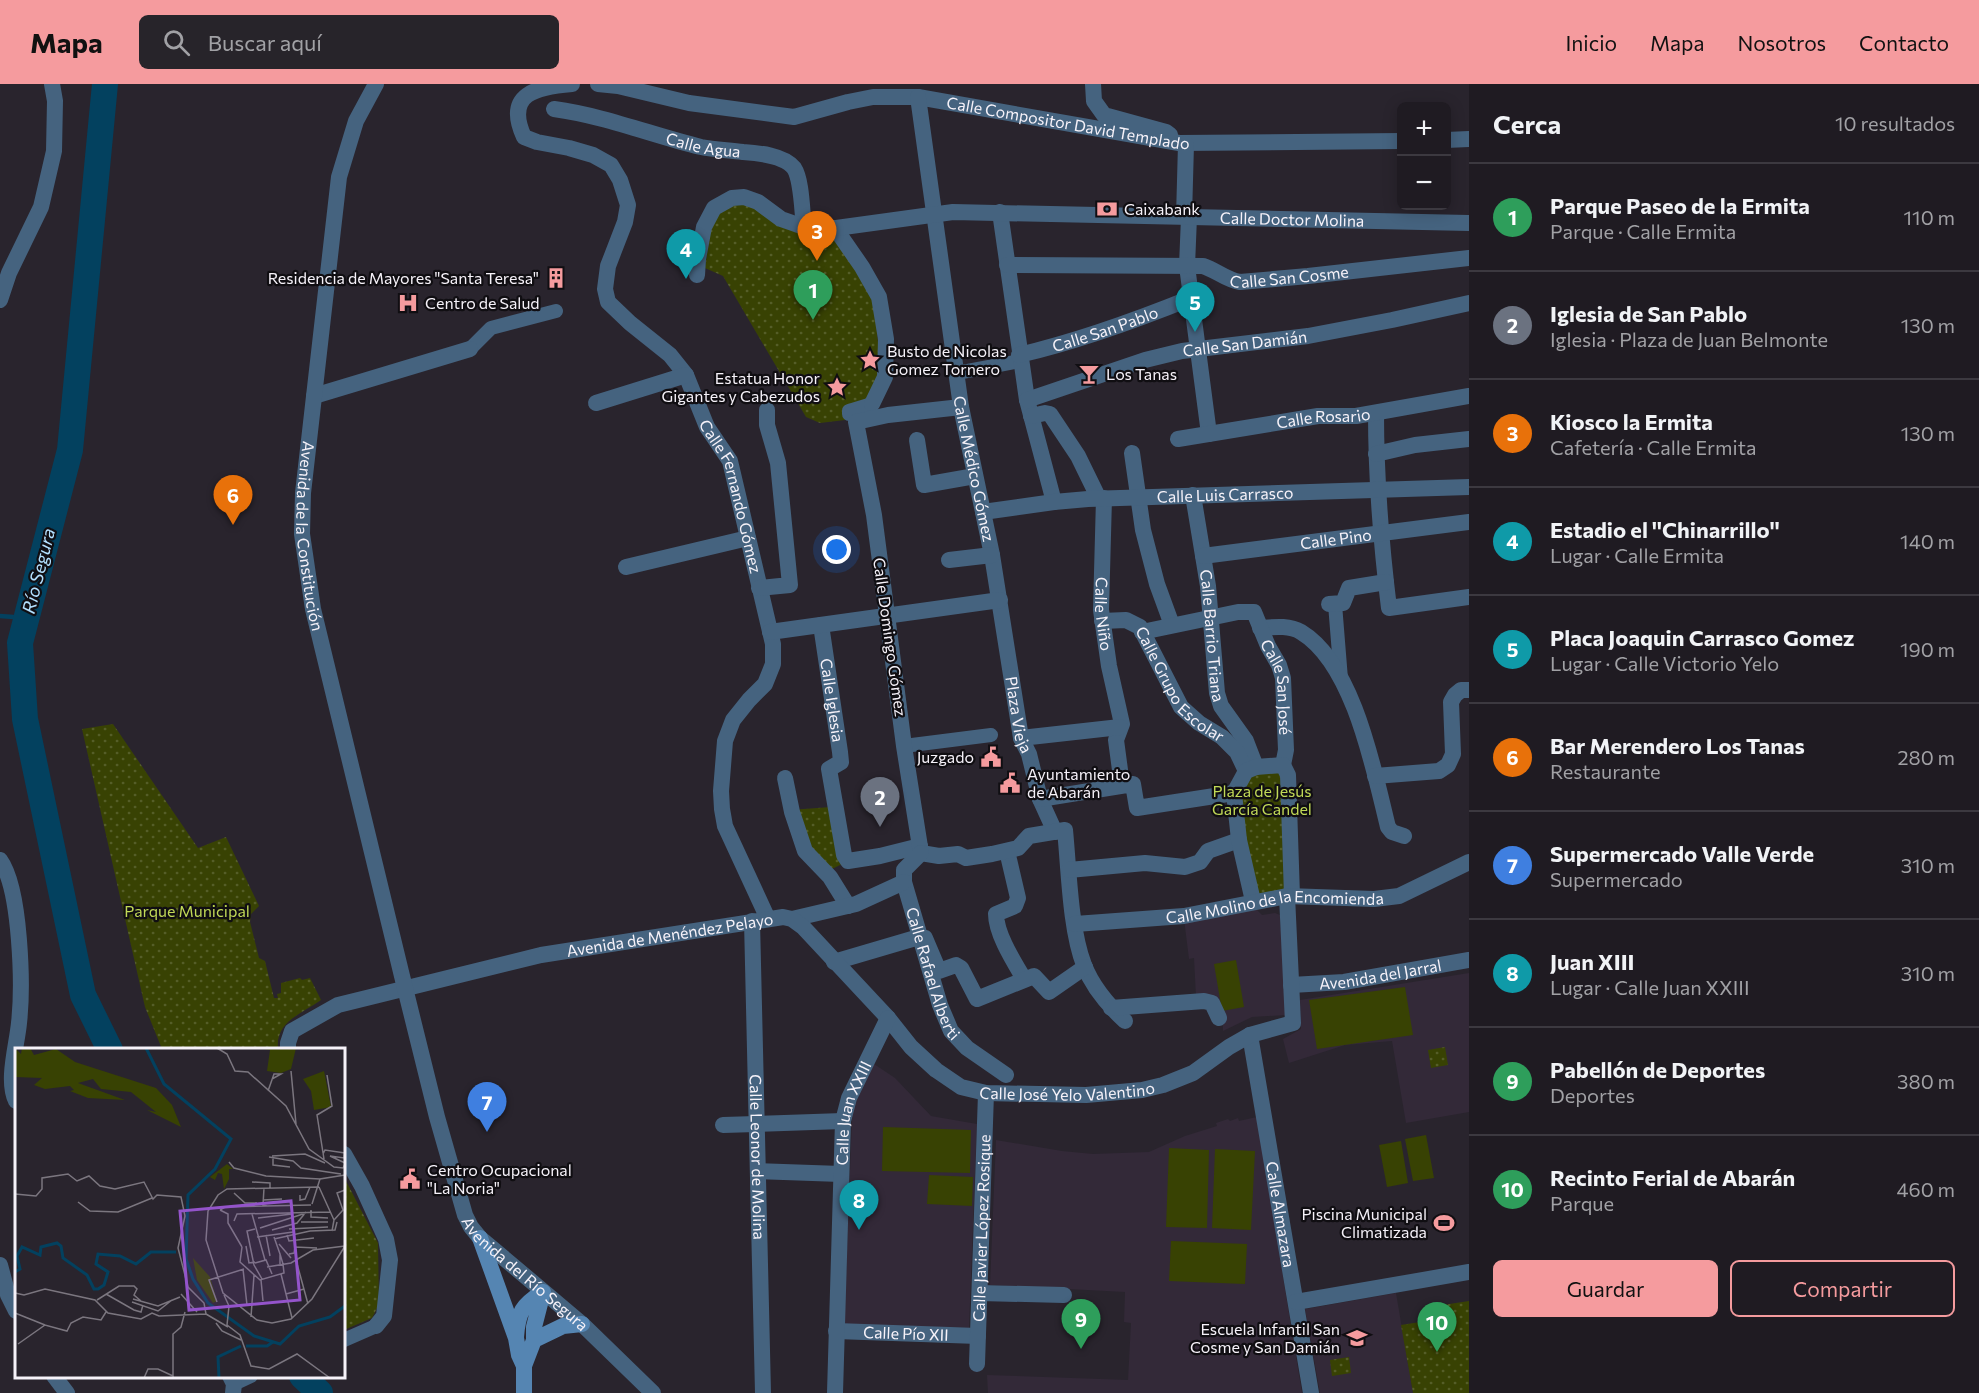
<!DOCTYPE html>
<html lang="es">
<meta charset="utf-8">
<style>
:root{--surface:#1f1b22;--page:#27242a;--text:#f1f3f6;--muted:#a1a1a5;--line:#3c3940;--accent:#f59b9e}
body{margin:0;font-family:Commissioner,sans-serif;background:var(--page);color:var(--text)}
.controls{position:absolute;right:18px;top:18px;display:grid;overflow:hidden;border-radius:9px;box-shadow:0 3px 15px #0003}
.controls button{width:54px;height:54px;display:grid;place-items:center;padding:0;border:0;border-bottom:2px solid var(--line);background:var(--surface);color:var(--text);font:30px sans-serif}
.you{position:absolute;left:837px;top:466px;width:21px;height:21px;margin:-15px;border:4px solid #fff;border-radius:50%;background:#1a73e8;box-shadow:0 0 0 9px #1a73e833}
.badge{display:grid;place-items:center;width:39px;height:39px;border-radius:50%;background:var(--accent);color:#fff;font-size:20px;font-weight:700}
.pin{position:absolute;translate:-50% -50px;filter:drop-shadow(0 2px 3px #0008)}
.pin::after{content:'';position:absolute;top:32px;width:21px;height:18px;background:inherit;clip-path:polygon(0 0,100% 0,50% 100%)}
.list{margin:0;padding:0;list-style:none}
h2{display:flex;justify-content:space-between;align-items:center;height:78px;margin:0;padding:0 24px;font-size:26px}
h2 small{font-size:20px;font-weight:400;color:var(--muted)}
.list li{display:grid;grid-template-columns:39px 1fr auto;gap:18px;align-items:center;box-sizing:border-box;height:108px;padding:0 24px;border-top:2px solid var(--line)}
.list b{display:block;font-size:22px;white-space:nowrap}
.list p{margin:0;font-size:20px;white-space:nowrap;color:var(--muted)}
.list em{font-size:20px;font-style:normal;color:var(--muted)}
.actions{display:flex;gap:12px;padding:18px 24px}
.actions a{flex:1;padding:14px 0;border:2px solid var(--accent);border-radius:9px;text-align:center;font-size:21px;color:var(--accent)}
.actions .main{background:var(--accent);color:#111}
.icon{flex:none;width:33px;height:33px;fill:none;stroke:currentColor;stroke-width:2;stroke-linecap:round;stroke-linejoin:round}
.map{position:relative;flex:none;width:1469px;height:1309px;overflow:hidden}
header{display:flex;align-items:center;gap:36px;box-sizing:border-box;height:84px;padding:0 30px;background:var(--accent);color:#111}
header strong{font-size:28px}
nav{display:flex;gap:33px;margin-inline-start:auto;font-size:21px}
.search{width:420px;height:54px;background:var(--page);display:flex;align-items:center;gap:15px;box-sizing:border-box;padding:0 21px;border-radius:9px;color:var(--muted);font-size:22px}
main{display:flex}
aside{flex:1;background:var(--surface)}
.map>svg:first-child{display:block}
</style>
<header>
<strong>Mapa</strong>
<div class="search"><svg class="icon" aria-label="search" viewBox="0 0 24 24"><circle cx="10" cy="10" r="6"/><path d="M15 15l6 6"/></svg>Buscar aquí</div>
<nav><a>Inicio</a><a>Mapa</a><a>Nosotros</a><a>Contacto</a></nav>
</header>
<main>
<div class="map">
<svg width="1469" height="1309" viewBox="0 0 1469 1309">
<defs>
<pattern id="park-dots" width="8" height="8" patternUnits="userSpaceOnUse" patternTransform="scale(1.5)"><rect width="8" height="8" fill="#384203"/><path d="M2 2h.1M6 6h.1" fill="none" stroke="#555e28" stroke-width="1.8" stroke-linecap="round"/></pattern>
</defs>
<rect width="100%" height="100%" fill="#29242d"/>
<!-- education -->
<path fill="#332938" d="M1254,823l8,8 13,-2 5,2 7,100 -35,2 -29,14v-8l-27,-26 -2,-39 -5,1 -5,-40z
M1469,889v139l-63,11 -14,-82 -47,4 -56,18 -6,-24 18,-10 -1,-29z
M874,980l21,14 36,38 46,8 -8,204 -125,-4 8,-205 3,-15z
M1257,1033l45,276h-314l-1,-18 141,5 3,-57 -7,-1 1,-30 -135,-7 6,-145 66,11 31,3 56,-2 36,-16 32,-10 -1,-3 12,-4 2,2 8,-3 1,3z
M1396,1209l17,100h-93l-15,-84z"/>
<!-- grass -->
<path fill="#384203" d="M1236,876l8,47 -22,4 -8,-47z
M1405,903l8,48 -96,14 -8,-49z
M883,1043l88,3 -1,43 -88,-2z
M1426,1051l8,43 -21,3 -8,-42z
M1401,1057l7,42 -21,4 -8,-42z
M1169,1064l40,2 -2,78 -41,-1z
M1215,1065l40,2 -4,79 -39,-2z
M929,1091l44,2 -1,29 -45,-2z
M1171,1157l76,3 -2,40 -76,-3z"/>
<!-- park -->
<path fill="url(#park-dots)" d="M739,118l98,33 37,66 7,73 -11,43 -50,6 -14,-6 -83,-141 -18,-8 7,-48 4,-7z
M113,640l85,124 28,-11 33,69 -8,8 -1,8 9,36 6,3 9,37h4l-1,-4 4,-1v-10l19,-5 2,2 8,-2 11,22c-20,14 -46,22 -43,49h-116l-17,-42 -63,-278z
M1283,681l9,131 -39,5 -19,-108 12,-22z
M831,723l13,56 -20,10 -34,-63z
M1445,963l3,18 -17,3 -3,-18z
M344,1093l34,66 1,61 -7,14 -28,12z
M1469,1217v92h-56l-12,-68 19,-3 3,-14z
M1349,1273l2,16 -19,3 -2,-16z"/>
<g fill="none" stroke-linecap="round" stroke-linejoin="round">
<!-- stream -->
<path stroke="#03415f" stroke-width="4.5" d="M0,532l27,2"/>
<!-- river -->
<path stroke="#03415f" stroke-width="26" d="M105,0l-35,366 -50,193 5,76 58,276 27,55
M302,1292l18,17"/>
<!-- pedestrian -->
<path stroke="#45637f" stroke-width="14" d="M470,265l21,-21 65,-17
M957,289l63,-12
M849,330v-3l23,-7
M1335,520l6,75
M904,662l87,-11
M344,1256l32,-14
M234,1300l17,-8"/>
<!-- minor -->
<g stroke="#45637f" stroke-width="16">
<path id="s1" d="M572,0c-35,3 -68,9 -48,53l13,5 32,6 24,7 18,10 9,15 8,25 -3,17 -17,44 -3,23 3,13 22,21 40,32 16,20 21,52 23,34 43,183v20l-8,20 -16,16 -16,20 -8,21 -4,50 1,18 3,17 43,93"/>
<path id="s2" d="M598,0l20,2 71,17 105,14 54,-15 25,-5h45l261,46 223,-2"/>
<path d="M1093,0l1,17 10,14 62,17 4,3"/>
<path id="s3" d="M918,13l43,310 31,148 29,183 8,16 11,45 15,33"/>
<path id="s4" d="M554,25c51,7 98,26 147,38 14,3 28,3 42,5 15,1 41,3 51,16 8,12 8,45 10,59"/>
<path d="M1446,56l23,-1"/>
<path d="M1000,128l27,188 27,102"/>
<path d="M1184,133l2,-73"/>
<path d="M1189,133l-2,49 22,168"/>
<path d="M835,144l27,39 17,30 7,42 -1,38 -13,27"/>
<path id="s5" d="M1007,181l196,1c13,4 23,14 37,16l68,-6 161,-18"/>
<path id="s6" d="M697,191l1,-16 6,-32 10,-19 18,-10 12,-1 14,5 23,17 23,8 25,2 124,-17 516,11"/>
<path d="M0,216l9,-27 32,-66 13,-56 1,-50 -3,-17"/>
<path id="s7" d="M1019,271c60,-14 115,-34 172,-57"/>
<path d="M314,312l156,-47"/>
<path id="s8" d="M1027,316l118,-40 37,-9 126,-15 84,-16 77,-17"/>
<path d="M596,319l90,-28"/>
<path d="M1376,329c0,66 5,130 13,195l80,-11"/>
<path d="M1031,332l14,-3 5,1 28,42 21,43"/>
<path id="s9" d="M1178,355l140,-23h38l113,-20"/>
<path d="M917,356l7,45 51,-9"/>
<path d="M1132,369l11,77 14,54 15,41"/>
<path d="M1376,370l39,-9 54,-6"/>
<path id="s10" d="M1193,411l15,91 9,107 4,13 25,35 10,26"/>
<path id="s11" d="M1104,414l-3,112 8,56 13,58 -6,16 6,45"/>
<path id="s12" d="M983,428l71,-10 34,-3 381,-12"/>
<path id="s13" d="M1203,472l266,-34"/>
<path d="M949,476l43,-5"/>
<path d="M626,483l122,-29"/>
<path d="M759,504l31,-3 -12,-122 -11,-38v-15"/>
<path d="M1329,520l14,-1 6,-15 37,-6"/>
<path id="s14" d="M1102,537l24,-1 14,7 41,80 18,16 23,14 15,15 9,19"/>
<path id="s15" d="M821,541l19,127 1,10 -12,7 15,86 4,6 32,-5 40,-10"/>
<path d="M1260,544c14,-1 29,-3 41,4 53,32 73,139 87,195l4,5 12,4"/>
<path d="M770,548l230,-32"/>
<path id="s16" d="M1142,548l96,-20h16l14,34 11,19 4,13 3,72 -3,15"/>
<path d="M1021,654l99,-11"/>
<path d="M1375,692l64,-5 9,-6 5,-11 -2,-52 4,-7 6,-5h8"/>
<path d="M785,694l7,34 13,39 25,26 18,29"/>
<path d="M1040,715l93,-15 4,24 97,-15"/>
<path d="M1007,767l11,47 -3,8 -19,8c0,20 18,48 28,65"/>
<path d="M921,769l-17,-107 -30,-231 -18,-93 32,-7 73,-8"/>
<path d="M921,769l18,3 19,-2 8,4 26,-4 26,-6 11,-12 36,-6c4,40 5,99 19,135 8,21 25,41 41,56"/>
<path id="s17" d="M921,769l-17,17v12l36,123 11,26 16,17 39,27"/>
<path d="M0,776c21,29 23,127 19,163 -2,22 -13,58 -3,78"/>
<path d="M1069,786l76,-7 40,4 15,-5 8,-11 31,-11"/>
<path d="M1253,817l-14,-61 -5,-47 12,-22 10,-4 27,-2 5,10 4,121"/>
<path d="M792,835l64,-15 48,-22"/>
<path id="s18" d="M752,837l11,472"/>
<path id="s19" d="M1075,840l109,-8 103,-20 87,3 25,-3 70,-34"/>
<path d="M834,878l85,-25 6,1 14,33 17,-6 5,3 16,31 57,-23 15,16 36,-25"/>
<path id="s20" d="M1291,901l53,-3 125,-22"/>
<path d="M1111,924l93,-7 8,2 7,15"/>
<path id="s21" d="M1250,951l61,358"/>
<path id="s22" d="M288,966v-7l4,-12 46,-26 203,-50 242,-38 9,2 11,8 85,91 23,29 25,23 25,17 25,6 100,2 56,-5 21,-5 30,-12 36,-26 21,-12 43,-12 -6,-127"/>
<path d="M723,1041l120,-4"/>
<path d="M344,1070l18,32 24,53 4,21 -6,56 -8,10"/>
<path d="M758,1087l83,3"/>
<path d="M0,1181l8,30 8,16"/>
<path d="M980,1209l84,2"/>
<path d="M1296,1218l173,-30"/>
<path id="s23" d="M836,1247l142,5"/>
<path id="s24" d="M977,1280l9,-271"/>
<path d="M54,1292l13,17"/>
<path d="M230,1292l4,8 -1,9"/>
<path id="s25" d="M835,1309l8,-272 6,-23 39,-80"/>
</g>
<!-- tertiary -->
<path stroke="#45637f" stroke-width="16" id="s26" d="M376,0l-20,37 -17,56 -36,316 -1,41 11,75 89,367 35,141 28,98 6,12 9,11 102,86 71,69"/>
<!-- secondary -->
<path stroke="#5585b2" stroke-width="16" d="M480,1154l36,100 3,17 5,11v27
M516,1253c2,-25 6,-32 27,-45
M534,1256l29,-14 19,-2
M524,1282l10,-26v-13l9,-35"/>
</g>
<!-- icons -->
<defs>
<g id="bank-bare" transform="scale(1.62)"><path d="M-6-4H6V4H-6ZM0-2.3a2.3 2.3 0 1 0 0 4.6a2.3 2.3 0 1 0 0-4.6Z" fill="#f59b9e" stroke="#100e12" stroke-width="2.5" paint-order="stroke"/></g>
<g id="building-bare" transform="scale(1.62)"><path d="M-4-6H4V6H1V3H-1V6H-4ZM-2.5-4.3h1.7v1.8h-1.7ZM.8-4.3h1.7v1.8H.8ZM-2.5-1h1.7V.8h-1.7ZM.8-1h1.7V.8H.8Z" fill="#f59b9e" stroke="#100e12" stroke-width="2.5" paint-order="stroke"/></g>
<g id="hospital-bare" transform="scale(1.62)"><path d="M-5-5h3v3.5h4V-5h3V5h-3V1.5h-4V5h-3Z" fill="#f59b9e" stroke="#100e12" stroke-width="2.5" paint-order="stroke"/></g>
<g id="sight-bare" transform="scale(1.62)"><path d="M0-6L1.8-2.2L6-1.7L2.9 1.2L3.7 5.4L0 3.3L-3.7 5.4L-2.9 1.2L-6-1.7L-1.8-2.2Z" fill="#f59b9e" stroke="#100e12" stroke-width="2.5" paint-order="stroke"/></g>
<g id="bar-bare" transform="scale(1.62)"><path d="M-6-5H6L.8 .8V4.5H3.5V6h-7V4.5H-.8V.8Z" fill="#f59b9e" stroke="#100e12" stroke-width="2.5" paint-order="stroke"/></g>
<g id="civic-bare" transform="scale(1.62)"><path d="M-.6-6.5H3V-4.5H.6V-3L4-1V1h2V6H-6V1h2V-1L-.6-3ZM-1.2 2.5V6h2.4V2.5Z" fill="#f59b9e" stroke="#100e12" stroke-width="2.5" paint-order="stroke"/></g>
<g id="stadium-bare" transform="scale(1.62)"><path d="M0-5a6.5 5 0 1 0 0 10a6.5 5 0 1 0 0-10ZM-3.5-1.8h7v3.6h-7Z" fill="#f59b9e" stroke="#100e12" stroke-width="2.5" paint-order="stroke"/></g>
<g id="school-bare" transform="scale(1.62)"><path d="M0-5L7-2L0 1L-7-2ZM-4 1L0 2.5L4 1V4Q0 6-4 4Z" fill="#f59b9e" stroke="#100e12" stroke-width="2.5" paint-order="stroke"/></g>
</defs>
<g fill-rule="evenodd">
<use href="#bank-bare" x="1107" y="125"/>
<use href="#building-bare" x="556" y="194"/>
<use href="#hospital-bare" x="408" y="219"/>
<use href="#sight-bare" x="870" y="276"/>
<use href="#bar-bare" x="1089" y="290"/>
<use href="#sight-bare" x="837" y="303"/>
<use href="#civic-bare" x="991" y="673"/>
<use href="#civic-bare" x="1010" y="699"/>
<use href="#civic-bare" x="410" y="1095"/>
<use href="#stadium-bare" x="1444" y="1139"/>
<use href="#school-bare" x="1357" y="1254"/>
</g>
<g text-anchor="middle" stroke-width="4.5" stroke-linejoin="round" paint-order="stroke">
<!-- street labels -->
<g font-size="16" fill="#f6f2f9" stroke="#100e12">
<text dy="6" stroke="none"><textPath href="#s2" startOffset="478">Calle Compositor David Templado</textPath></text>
<text dy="6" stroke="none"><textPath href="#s4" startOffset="154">Calle Agua</textPath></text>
<text dy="6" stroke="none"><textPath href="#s6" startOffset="660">Calle Doctor Molina</textPath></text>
<text dy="6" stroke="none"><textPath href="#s5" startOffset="286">Calle San Cosme</textPath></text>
<text dy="6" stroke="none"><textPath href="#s7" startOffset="90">Calle San Pablo</textPath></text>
<text dy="6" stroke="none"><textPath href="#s8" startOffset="226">Calle San Damián</textPath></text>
<text dy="6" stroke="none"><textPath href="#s9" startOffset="147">Calle Rosario</textPath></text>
<text dy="6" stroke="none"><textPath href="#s3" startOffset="376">Calle Médico Gómez</textPath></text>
<text dy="6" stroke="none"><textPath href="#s12" startOffset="243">Calle Luis Carrasco</textPath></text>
<text dy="6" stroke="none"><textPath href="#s1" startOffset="567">Calle Fernando Gómez</textPath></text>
<text dy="6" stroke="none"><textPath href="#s26" startOffset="462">Avenida de la Constitución</textPath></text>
<text dy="6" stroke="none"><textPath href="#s13" startOffset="134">Calle Pino</textPath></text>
<text dy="6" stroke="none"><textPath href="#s11" startOffset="116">Calle Niño</textPath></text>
<text dy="6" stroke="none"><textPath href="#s10" startOffset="142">Calle Barrio Triana</textPath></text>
<text transform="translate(890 553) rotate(82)" y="6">Calle Domingo Gómez</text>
<text dy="6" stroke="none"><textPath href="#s14" startOffset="111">Calle Grupo Escolar</textPath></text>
<text dy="6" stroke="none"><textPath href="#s16" startOffset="194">Calle San José</textPath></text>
<text dy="6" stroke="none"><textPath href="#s15" startOffset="76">Calle Iglesia</textPath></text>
<text dy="6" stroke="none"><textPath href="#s3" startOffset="626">Plaza Vieja</textPath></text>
<text dy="6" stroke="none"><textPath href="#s19" startOffset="201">Calle Molino de la Encomienda</textPath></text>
<text dy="6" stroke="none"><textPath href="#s22" startOffset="412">Avenida de Menéndez Pelayo</textPath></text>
<text dy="6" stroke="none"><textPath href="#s17" startOffset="132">Calle Rafael Alberti</textPath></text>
<text dy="6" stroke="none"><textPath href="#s20" startOffset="90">Avenida del Jarral</textPath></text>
<text dy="6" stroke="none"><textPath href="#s22" startOffset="882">Calle José Yelo Valentino</textPath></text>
<text dy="6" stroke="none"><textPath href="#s25" startOffset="282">Calle Juan XXIII</textPath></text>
<text dy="6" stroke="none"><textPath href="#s18" startOffset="236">Calle Leonor de Molina</textPath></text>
<text dy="6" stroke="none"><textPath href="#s21" startOffset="182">Calle Almazara</textPath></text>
<text dy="6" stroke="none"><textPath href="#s24" startOffset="136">Calle Javier López Rosique</textPath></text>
<text dy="6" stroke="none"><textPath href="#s26" startOffset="1245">Avenida del Río Segura</textPath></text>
<text dy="6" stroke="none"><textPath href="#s23" startOffset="70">Calle Pío XII</textPath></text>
</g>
<!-- poi labels -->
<g font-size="16" fill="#f6f2f9" stroke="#100e12" text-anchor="start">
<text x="1124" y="131">Caixabank</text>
<text x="539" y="200" text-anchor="end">Residencia de Mayores "Santa Teresa"</text>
<text x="425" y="225">Centro de Salud</text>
<text x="887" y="273">Busto de Nicolas<tspan x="887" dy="18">Gomez Tornero</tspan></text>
<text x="1106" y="296">Los Tanas</text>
<text x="820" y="300" text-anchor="end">Estatua Honor<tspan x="820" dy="18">Gigantes y Cabezudos</tspan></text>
<text x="974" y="679" text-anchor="end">Juzgado</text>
<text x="1027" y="696">Ayuntamiento<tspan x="1027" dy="18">de Abarán</tspan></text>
<text x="427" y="1092">Centro Ocupacional<tspan x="427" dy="18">"La Noria"</tspan></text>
<text x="1427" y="1136" text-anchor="end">Piscina Municipal<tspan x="1427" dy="18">Climatizada</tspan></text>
<text x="1340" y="1251" text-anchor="end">Escuela Infantil San<tspan x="1340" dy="18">Cosme y San Damián</tspan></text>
</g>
<!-- park labels -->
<g font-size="16" fill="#c1d957" stroke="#100e12">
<text x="1262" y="713">Plaza de Jesús<tspan x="1262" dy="18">García Candel</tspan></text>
<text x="187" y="833">Parque Municipal</text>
</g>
<!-- water labels -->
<g font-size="18" font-style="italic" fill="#b3e1ff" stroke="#100e12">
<text transform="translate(39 487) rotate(-76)" y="6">Río Segura</text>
</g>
</g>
<!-- overview -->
<g transform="translate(15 964)">
<rect width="330" height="330" fill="#29242d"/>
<path d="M309,23l7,36 -17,3 -3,-19 -8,-12z" fill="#384203"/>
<path d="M0,0l6,6 1,-6h8l4,7 22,-6 19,13 81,26 16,17 9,22 -34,-17 9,2 -25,-20 -30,-3 -8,-10 -15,4 47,17 -37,-2 -18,-7 4,-1 -4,-4 -25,3 -11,-4 8,-7 -27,-1z" fill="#384203"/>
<path d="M243,0h38l-5,21 -10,4 -14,-2 3,-21z" fill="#384203"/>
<path d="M212,116l6,5h-4v10l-5,10 -2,-15 -4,-1 -3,7 -5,-3zM178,210l17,19 7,24 -4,2 -16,-23z" fill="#384203"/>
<path fill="none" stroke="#03415f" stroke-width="3" d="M131,0l18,36 67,55 -16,30 -27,26 -2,64 7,20 15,24 46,33 26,8 19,-18 31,-9 15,-11M0,224l5,-3 -3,-13 5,-9 18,8 1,-8 16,-4 4,3 2,12 24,17 7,14h4l6,-4 4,-13 -12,-8 2,-10 22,2 16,8 15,-12h25M231,298h21l6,-4M204,330l-1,-21 23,-11"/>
<path fill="none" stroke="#7b767f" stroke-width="1.5" d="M202,0l10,6 8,17 13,1 38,34 23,43 25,18 9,1 2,-4M276,23l5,53M253,43l6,-17h7l-9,5M330,102l-1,8 -14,-2 15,7M308,106l2,-4 20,3M257,108l33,-2 20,9M254,109l24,4 8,7 40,6M258,110v7l17,2M309,111l-7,-44 15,-9 -5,-31M214,114l5,6 32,8 54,3M237,134l18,1v5M304,139l-92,2 -9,6 -10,16 -2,29 17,53 34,27 15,3 19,-4 21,-20 33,-53M304,139l15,33 -2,11M249,140l-1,17 4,1M219,145l11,10h12M0,146l21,2 6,-7v-11l26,-4 9,7 12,-5 11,10 15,3 29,-7 9,17 4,-4 24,2 4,19 -7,32 10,39 16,16 2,11M285,147v5l5,-1 5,-12M248,152l19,-1M63,154l12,9 28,1 34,-14M297,156l8,-25 25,-4M205,162l5,-3 86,-2M205,162l8,4v9l14,24M296,162v7l17,1M237,166l13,46M243,170l34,-4M319,172l9,-10 -6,-17 8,-3M219,173l3,-7 93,-2M286,174h27M245,180l46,-15M240,181l-8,2 7,34 8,14M274,181l39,-2M257,182l25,-7 9,-11M251,187l4,21M272,187l2,6 25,-3M242,189l36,-5M259,189l6,17M259,191l36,-8 25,-1 2,-8M264,196l12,14M231,198l3,17 6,-1M227,199l-2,15 20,18 24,-7 -1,-9M274,206l5,-1 1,-6 22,1M281,212l12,44M240,215l11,-3 6,14M265,216v-10l3,10M252,219l24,-4 22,-13 32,-4M228,221l4,36 5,-1M266,226l11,44M246,232l2,21M0,245l9,2 21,-6 50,11 13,13 33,6 11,-6 7,3 47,-2M91,246l28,16 7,2 2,-7M166,246l16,18M271,246l18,-5M209,247l5,11 -2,19 13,10 11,31 18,3 28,-15 33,24M118,251l25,7 22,-9M82,252l22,-14h15l3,3 -3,6 7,6M117,254l26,9 14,-11M202,254l-8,-22 35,-11M0,265l30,12M191,266l22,13M236,269l3,-42M201,275l6,8 19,9M3,296l27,-19 22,6 4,-8 12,-6 18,3 5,-8M129,330l4,-9h10l15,7v-42l8,-7 4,-15"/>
<path fill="#9454cb" fill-opacity="0.15" stroke="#9454cb" stroke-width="3" d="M276,153l9,99 -111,10 -9,-99z"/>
<rect width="330" height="330" fill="none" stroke="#f6f2f9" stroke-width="3"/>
</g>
</svg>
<div class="controls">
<button>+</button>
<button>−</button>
</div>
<div class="you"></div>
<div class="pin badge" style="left:813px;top:236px;background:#2e9e5b">1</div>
<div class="pin badge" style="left:880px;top:743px;background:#6b7280">2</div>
<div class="pin badge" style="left:817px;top:177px;background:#e8710a">3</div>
<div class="pin badge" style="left:686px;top:195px;background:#0f9aa8">4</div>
<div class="pin badge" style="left:1195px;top:248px;background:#0f9aa8">5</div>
<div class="pin badge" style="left:233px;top:441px;background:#e8710a">6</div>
<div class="pin badge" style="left:487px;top:1048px;background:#3f7fe0">7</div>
<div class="pin badge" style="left:859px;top:1146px;background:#0f9aa8">8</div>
<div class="pin badge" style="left:1081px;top:1265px;background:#2e9e5b">9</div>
<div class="pin badge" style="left:1437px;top:1268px;background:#2e9e5b">10</div>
</div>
<aside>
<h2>Cerca<small>10 resultados</small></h2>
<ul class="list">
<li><span class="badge" style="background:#2e9e5b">1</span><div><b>Parque Paseo de la Ermita</b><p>Parque · Calle Ermita</p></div><em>110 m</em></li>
<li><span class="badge" style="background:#6b7280">2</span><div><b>Iglesia de San Pablo</b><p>Iglesia · Plaza de Juan Belmonte</p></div><em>130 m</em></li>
<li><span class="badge" style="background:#e8710a">3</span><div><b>Kiosco la Ermita</b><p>Cafetería · Calle Ermita</p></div><em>130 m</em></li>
<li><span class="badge" style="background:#0f9aa8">4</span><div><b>Estadio el ''Chinarrillo''</b><p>Lugar · Calle Ermita</p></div><em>140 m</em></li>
<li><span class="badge" style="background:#0f9aa8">5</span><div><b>Placa Joaquin Carrasco Gomez</b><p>Lugar · Calle Victorio Yelo</p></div><em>190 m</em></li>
<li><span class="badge" style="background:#e8710a">6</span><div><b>Bar Merendero Los Tanas</b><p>Restaurante</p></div><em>280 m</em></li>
<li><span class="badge" style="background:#3f7fe0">7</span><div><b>Supermercado Valle Verde</b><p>Supermercado</p></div><em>310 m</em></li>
<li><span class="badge" style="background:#0f9aa8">8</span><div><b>Juan XIII</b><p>Lugar · Calle Juan XXIII</p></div><em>310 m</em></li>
<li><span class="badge" style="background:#2e9e5b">9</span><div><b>Pabellón de Deportes</b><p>Deportes</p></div><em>380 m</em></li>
<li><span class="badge" style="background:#2e9e5b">10</span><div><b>Recinto Ferial de Abarán</b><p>Parque</p></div><em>460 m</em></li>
</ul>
<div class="actions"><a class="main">Guardar</a><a>Compartir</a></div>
</aside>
</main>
